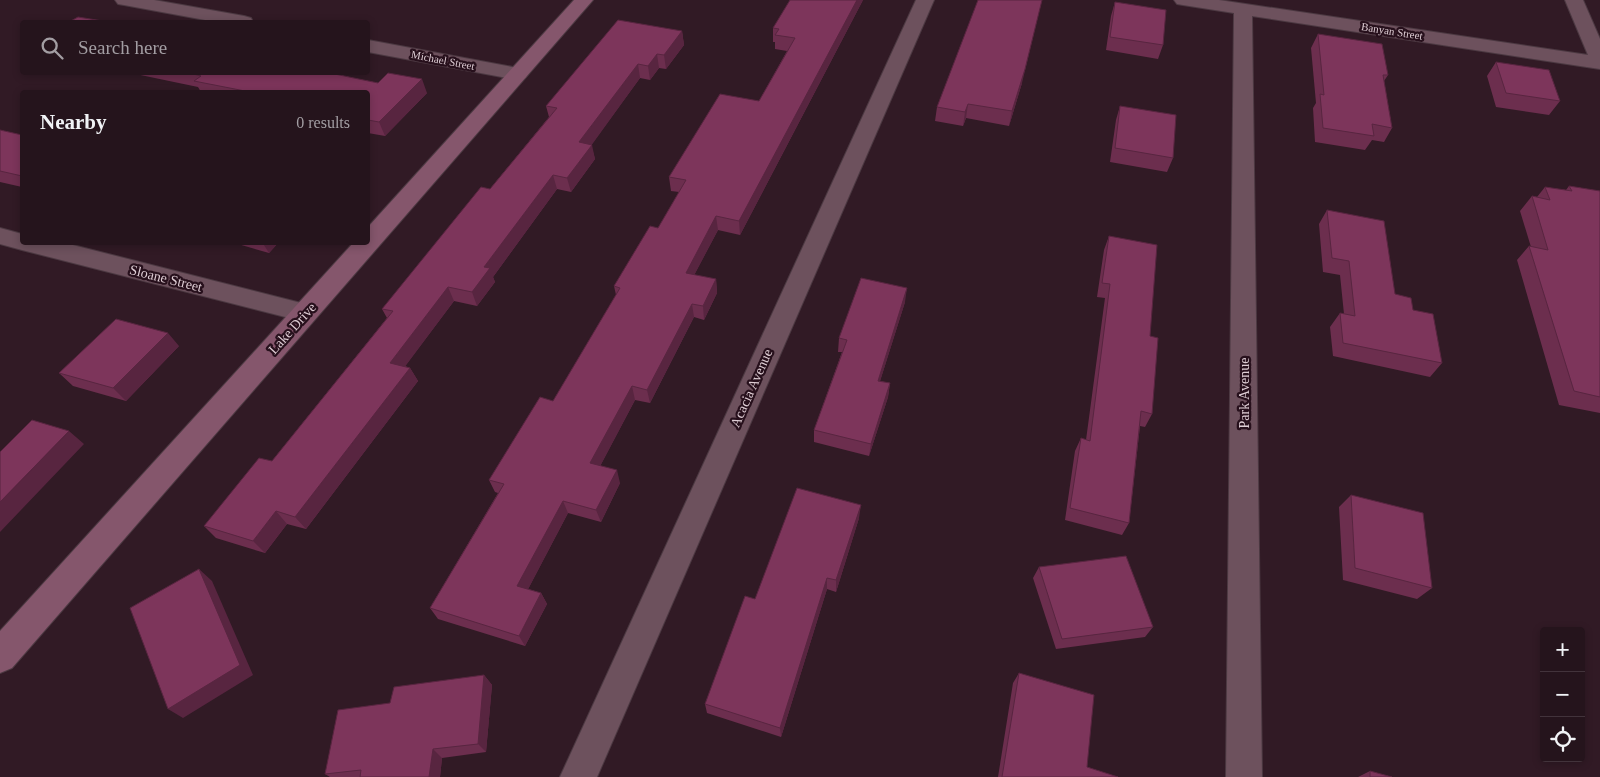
<!DOCTYPE html>
<meta charset="utf-8">
<style>
:root{--surface:#25141c;--page:#2d1d25;--text:#f1f3f6;--muted:#a39ea3;--line:#42333b}
body{margin:0;font-family:Georgia,serif;background:var(--page);color:var(--text)}
.controls{position:absolute;right:15px;bottom:15px;display:grid;overflow:hidden;border-radius:5px;box-shadow:0 2px 8px #0003}
.controls button{width:45px;height:45px;display:grid;place-items:center;padding:0;border:0;border-bottom:1px solid var(--line);background:var(--surface);color:var(--text);font:25px sans-serif}
.list{margin:0;padding:0;list-style:none}
h2{display:flex;justify-content:space-between;align-items:center;height:65px;margin:0;padding:0 20px;font-size:21px}
h2 small{font-size:16px;font-weight:400;color:var(--muted)}
.icon{flex:none;width:28px;height:28px;fill:none;stroke:currentColor;stroke-width:2;stroke-linecap:round;stroke-linejoin:round}
.map{position:relative;flex:none;width:1600px;height:777px;overflow:hidden}
.search{position:absolute;background:var(--surface);box-shadow:0 2px 8px #0003;left:20px;top:20px;width:350px;height:55px;display:flex;align-items:center;gap:12px;box-sizing:border-box;padding:0 18px;border-radius:5px;color:var(--muted);font-size:19px}
.panel{position:absolute;background:var(--surface);box-shadow:0 2px 8px #0003;left:20px;top:90px;width:350px;height:155px;border-radius:5px}
.map>svg:first-child{display:block}
</style>
<div class="map">
<svg width="1600" height="777" viewBox="0 0 1600 777">
<rect width="100%" height="100%" fill="#311a25"/>
<g fill="none" stroke-linecap="round" stroke-linejoin="round">
<!-- street casing -->
<g stroke="#4c3942" stroke-width="2">
<path id="street" d="M115,0h39l90,16 7,2 2,4h-37l-92,-17 -6,-1z
M916,0h18l-337,777h-37z
M1174,0h45l369,55 -23,-55h18l17,39v30l-348,-53 10,761h-36l8,-764 -51,-8 -6,-1z
M368,40l150,28 7,2 3,4 -3,4 -7,2 -150,-28z
M0,228l22,6v8h39l244,62 9,2 4,7 -4,7 -9,2 -283,-72 -22,-6z"/>
</g>
<!-- secondary casing -->
<g stroke="#4c3942" stroke-width="2">
<path id="secondary" d="M574,0h19l-581,668 -12,5v-42l354,-389h14v-15z"/>
</g>
<!-- street -->
<use href="#street" fill="#6d515d" fill-rule="evenodd"/>
<!-- secondary -->
<use href="#secondary" fill="#85566c" fill-rule="evenodd"/>
</g>
<!-- wall -->
<path fill="#6c2e4e" d="M863,0l-123,235 -22,-5 -24,45 22,4 1,14 -13,27 -10,-3 -44,86 -15,-3 -35,66 20,17 -19,39 -33,-9 -40,76 13,4 6,11 -22,42 -87,-27 -8,-11 68,-115 -3,-1 -6,-12 64,-79 63,-106 -2,-9 44,-58 21,-36 -8,-1 -2,-14 90,-76 28,-50 -12,-2v-7h-2v-14z
M1115,2l48,43 -5,14 -52,-9 5,-34z
M682,31l2,14 -18,24 -7,-1 -9,12 -10,-2 -49,67 4,14 -24,33 -14,-3 -64,88 2,5 -18,24 -23,-5 -49,65 5,2 8,13 -112,148 -19,-5 -22,29 -49,-15 -12,-12 68,-65 115,-143 -5,-9 108,-120 59,-72 -3,-11z
M1318,34l70,41 -4,6 8,47 -8,14 -12,-2 -7,10 -50,-8 -2,-34 3,-5 -5,-55z
M1496,62l64,39 -11,14 -53,-8 -9,-31z
M126,72h199l102,21 -42,43 -17,-3v-41h-167l-3,-5z
M1022,83l-13,43 -43,-8 -3,8 -28,-5 2,-14z
M1120,106l53,52 -6,14 -57,-10 6,-42z
M0,130l22,5v52l-22,-5z
M1569,186l31,5v222l-41,-8 -42,-145 12,-14 2,1 -11,-36 12,-15 5,1 8,-10 21,3z
M1327,210l68,84 18,16 29,53 -12,14 -97,-21 -3,-29 10,-14 4,1 -4,-39 -17,-3 -4,-48z
M1109,236l41,100 2,78 -7,13 -5,-1 -11,97 -7,12 -57,-15 10,-69 6,-13 5,2 19,-142 -8,-1 7,-47z
M231,242h48l-10,11z
M905,302l-25,79 10,2 -2,14 -19,59 -55,-14v-12l28,-78h-4l1,-14z
M179,346l-53,55 -53,-15 -14,-13z
M1351,495l81,93 -15,11 -74,-19 -4,-73z
M859,518l-23,74 -9,-3 -46,148 -74,-24 -2,-9z
M1039,567l114,60 -8,10 -89,12 -23,-71z
M1019,673l68,94 31,10h-120l15,-94z
M484,675l8,10 -6,67 -44,6 -2,19h-110l-5,-3 65,-71z
M1370,771l22,6h-34z"/>
<!-- shaded-wall -->
<path fill="#582540" d="M857,0h6l-123,235 -1,-14z
M1042,0l-20,83 -13,43 3,-15z
M682,31l2,14 -18,24 -2,-14z
M657,54l2,14 -9,12 -2,-14z
M638,64l2,14 -57,79 -4,-15z
M422,79l5,14 -42,43 -6,-14z
M968,104l-2,14 -3,8 2,-14z
M592,145l3,14 -24,33 -4,-14z
M553,175l4,14 -64,88 2,5 -18,24 -5,-14 12,-25z
M716,216l2,14 -30,57 -2,-14z
M262,242h17l-10,11z
M716,279l1,14 -13,27 -1,-14z
M448,287l6,14 -56,75 -8,-13z
M907,288l-2,14 -29,92 2,-13z
M692,304l2,13 -44,86 -3,-13z
M168,333l11,13 -53,55 -13,-13z
M410,368l8,13 -112,148 -11,-12z
M890,383l-2,14 -19,59 2,-12z
M632,386l3,14 -40,76 -5,-13z
M69,431l15,13 -84,88v-30z
M617,470l3,13 -19,39 -5,-12z
M563,501l5,12 -44,84 -7,-11z
M861,505l-2,13 -23,74v-12z
M276,511l11,13 -22,29 -12,-12z
M199,569l13,12 41,94 -70,43 -15,-9z
M827,578v11l-46,148 -1,-9z
M541,593l6,11 -22,42 -6,-10z
M484,675l8,10 -6,67 -8,-8z
M433,749l9,9 -2,19h-11z"/>
<!-- building -->
<path fill="#7d355b" stroke="#582540" d="M790,0h67l-118,221 -23,-5 -30,57 30,6 -13,27 -11,-2 -45,86 -15,-4 -42,77 27,7 -21,40 -33,-9 -46,85 24,7 -22,43 -89,-28 74,-124 -15,-4 51,-83 13,4 67,-113 -6,-2 36,-60 8,2 28,-48 -17,-3 51,-83 39,7 36,-63 -20,-3 4,-6 -6,-1z
M978,0h64l-17,69 -13,42 -44,-7 -3,8 -28,-5z
M1115,2l51,8 -3,35 -53,-8z
M78,17l31,5h-40z
M618,20l64,11 -18,24 -7,-1 -9,12 -10,-2 -59,78 13,3 -25,33 -14,-3 -69,92 6,1 -18,24 -24,-5 -58,76 20,5 -115,149 -19,-6 -23,30 -49,-15 55,-68 13,3 121,-150 -11,-2 99,-122 9,2 67,-81 -11,-2z
M1318,34l64,10 6,31h-5l9,53 -20,-4 2,12 -51,-8 -3,-34 4,1z
M1496,62l53,8 11,31 -54,-8z
M186,72h139l53,11 10,-10 34,6 -43,43 -11,-2v-28h-118l-56,-11 7,-5z
M1120,106l56,9 -3,43 -58,-10z
M0,130l22,5v41l-22,-5z
M1569,186l31,5v206l-26,-6 -45,-145 19,4 -16,-54 18,4 -5,-13 27,4z
M1327,210l57,11 11,73 16,4 2,12 20,4 9,49 -99,-20 -3,-30 15,3 -6,-55 -17,-3z
M1109,236l48,9 -7,91 8,2 -6,76 -11,-3 -12,112 -59,-15 11,-70 9,3 20,-157 -8,-1z
M861,278l46,10 -29,93 12,2 -19,61 -57,-14 33,-90 -8,-2z
M116,319l52,14 -55,55 -54,-15z
M32,420l37,11 -69,71v-50z
M797,488l64,17 -25,75 -9,-2 -47,150 -75,-24 40,-108 10,3z
M1351,495l72,18 9,75 -77,-20z
M1126,556l27,71 -91,12 -23,-72z
M199,569l41,96 -72,44 -38,-101z
M1019,673l75,22 -7,72 31,10h-116z
M484,675l-6,69 -45,5 -4,28h-69l1,-7 -36,4 13,-64 52,-7 4,-16z
M1370,771l22,6h-22z"/>
<g text-anchor="middle" stroke-width="4.5" stroke-linejoin="round" paint-order="stroke">
<!-- far-street labels -->
<g font-size="11" fill="#dfced5" stroke="#27101c">
<text transform="translate(1392 31) rotate(9)" y="4">Banyan Street</text>
<text transform="translate(443 60) rotate(11)" y="4">Michael Street</text>
</g>
<!-- street labels -->
<g font-size="14" fill="#dfced5" stroke="#27101c">
<text transform="translate(166 278) rotate(14)" y="5">Sloane Street</text>
<text transform="translate(292 328) rotate(-48)" y="5">Lake Drive</text>
<text transform="translate(751 388) rotate(-66)" y="5">Acacia Avenue</text>
<text transform="translate(1244 393) rotate(-90)" y="5">Park Avenue</text>
</g>
</g>
</svg>
<div class="controls">
<button>+</button>
<button>−</button>
<button><svg class="icon" aria-label="locate" viewBox="0 0 24 24"><circle cx="12" cy="12" r="6"/><path d="M12 2v4M12 18v4M2 12h4M18 12h4"/></svg></button>
</div>
<div class="search"><svg class="icon" aria-label="search" viewBox="0 0 24 24"><circle cx="10" cy="10" r="6"/><path d="M15 15l6 6"/></svg>Search here</div>
<section class="panel">
<h2>Nearby<small>0 results</small></h2>
<ul class="list">
</ul>
</section>
</div>
